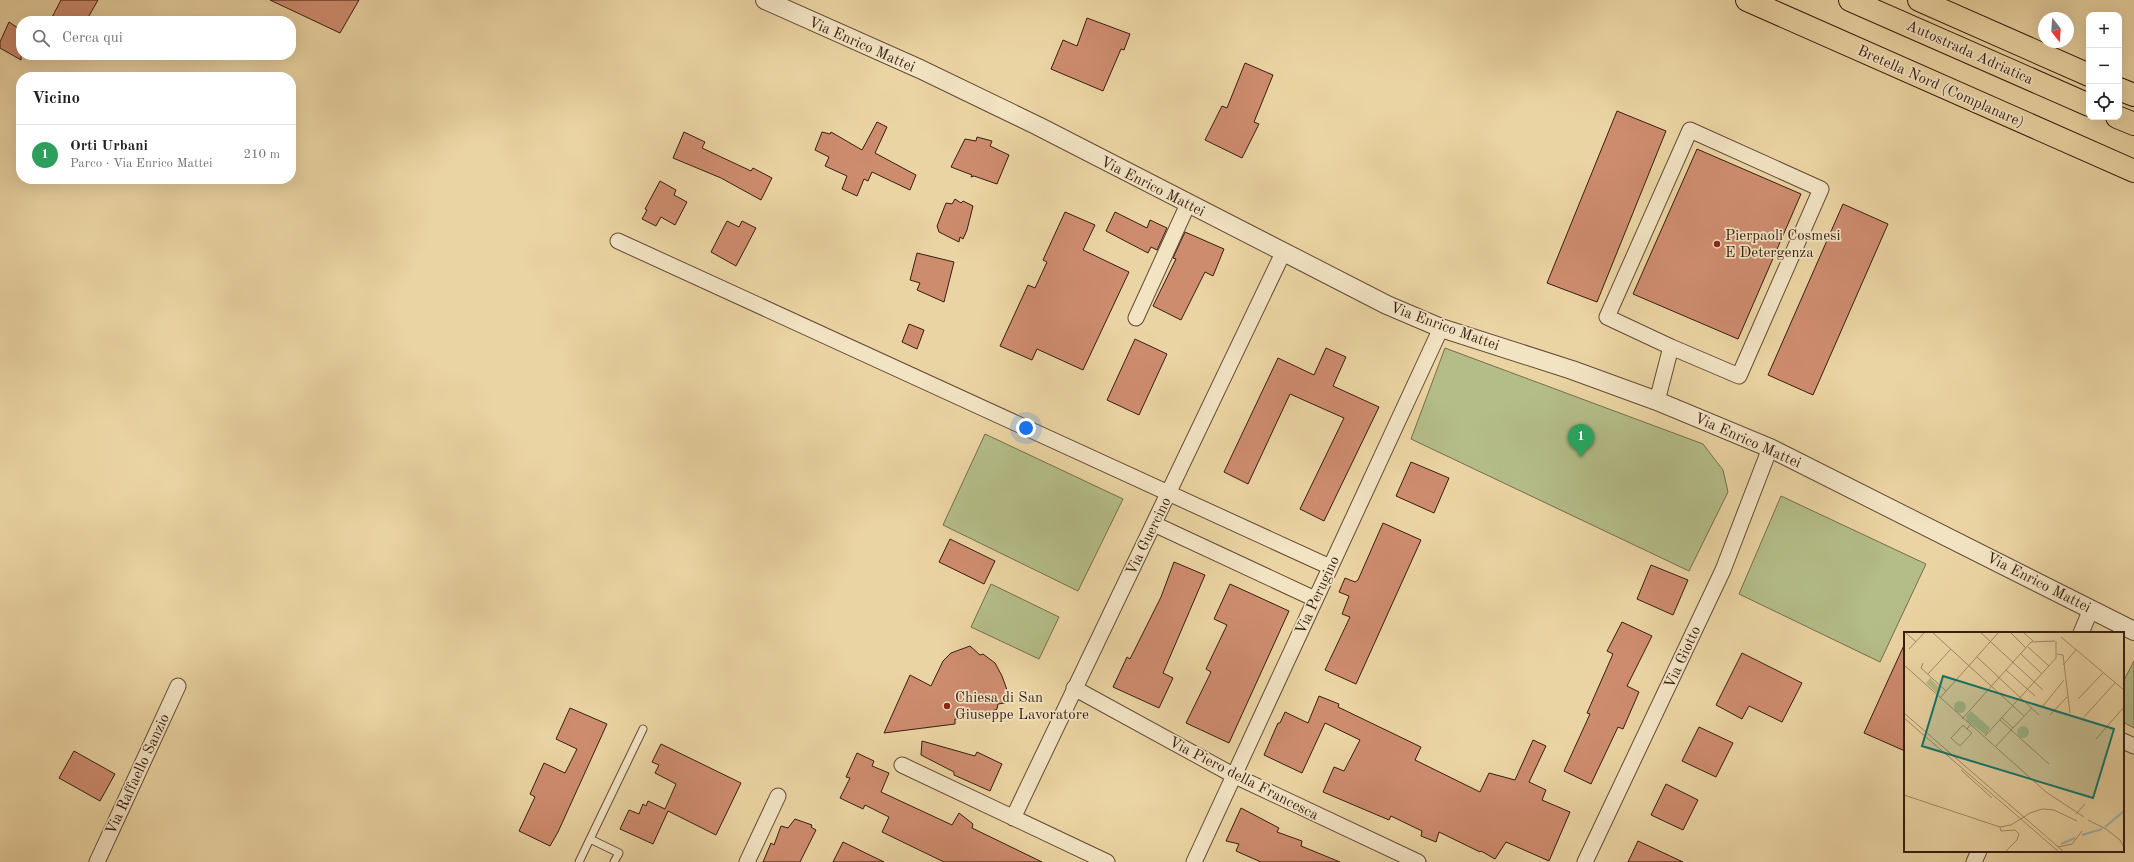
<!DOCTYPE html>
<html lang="it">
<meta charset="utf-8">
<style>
:root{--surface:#fff;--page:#f6f6f6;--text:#202124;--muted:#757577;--line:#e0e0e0;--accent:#8f2418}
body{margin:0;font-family:"Old Standard TT",serif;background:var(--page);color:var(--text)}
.controls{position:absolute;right:12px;top:12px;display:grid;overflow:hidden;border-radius:8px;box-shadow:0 4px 16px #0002}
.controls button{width:36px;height:36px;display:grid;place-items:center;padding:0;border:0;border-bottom:1px solid var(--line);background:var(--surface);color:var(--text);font:20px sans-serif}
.compass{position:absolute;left:2038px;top:12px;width:36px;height:36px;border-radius:50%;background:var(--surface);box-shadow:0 4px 16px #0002;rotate:163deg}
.you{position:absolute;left:1026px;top:428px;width:14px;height:14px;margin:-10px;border:3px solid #fff;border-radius:50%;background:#1a73e8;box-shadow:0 0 0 6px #1a73e833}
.badge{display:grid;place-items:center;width:26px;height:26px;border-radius:50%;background:var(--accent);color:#fff;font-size:13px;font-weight:700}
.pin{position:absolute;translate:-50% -33px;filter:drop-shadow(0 1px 2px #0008)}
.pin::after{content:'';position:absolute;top:21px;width:14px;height:12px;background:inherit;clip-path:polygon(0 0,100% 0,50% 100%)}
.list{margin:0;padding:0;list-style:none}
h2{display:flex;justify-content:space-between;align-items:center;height:52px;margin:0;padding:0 16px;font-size:17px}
h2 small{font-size:13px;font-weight:400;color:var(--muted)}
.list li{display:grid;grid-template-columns:26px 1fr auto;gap:12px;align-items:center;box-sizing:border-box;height:60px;padding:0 16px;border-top:1px solid var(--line)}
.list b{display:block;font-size:15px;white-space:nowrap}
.list p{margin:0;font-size:13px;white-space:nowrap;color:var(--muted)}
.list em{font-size:13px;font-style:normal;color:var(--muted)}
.icon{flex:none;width:22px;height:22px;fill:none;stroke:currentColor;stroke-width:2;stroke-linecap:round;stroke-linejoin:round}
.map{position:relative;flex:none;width:2134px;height:862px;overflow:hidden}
.search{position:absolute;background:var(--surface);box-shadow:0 4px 16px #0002;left:16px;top:16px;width:280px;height:44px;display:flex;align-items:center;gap:10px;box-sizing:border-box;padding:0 14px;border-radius:16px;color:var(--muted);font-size:15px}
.panel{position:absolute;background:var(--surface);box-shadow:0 4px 16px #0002;left:16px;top:72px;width:280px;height:112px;border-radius:16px}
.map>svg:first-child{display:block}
</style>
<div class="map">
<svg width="2134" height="862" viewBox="0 0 2134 862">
<rect width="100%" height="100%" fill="#ebd4a3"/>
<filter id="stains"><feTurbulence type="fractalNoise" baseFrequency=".005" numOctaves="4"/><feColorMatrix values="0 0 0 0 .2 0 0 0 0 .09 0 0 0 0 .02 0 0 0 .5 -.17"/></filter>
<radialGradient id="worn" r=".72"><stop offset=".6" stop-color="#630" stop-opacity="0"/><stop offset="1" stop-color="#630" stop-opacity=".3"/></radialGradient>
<!-- green -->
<path fill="#b4bd88" stroke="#766d4c" d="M1445,348l258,96 20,26 5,22 -39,79 -278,-132z
M985,434l138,65 -45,92 -135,-66z
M1781,496l145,68 -46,98 -141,-68z
M991,584l68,33 -20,42 -68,-32z
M2134,661v67l-11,-6v-40z"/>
<!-- building -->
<path fill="#ce8c6f" stroke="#371d10" d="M61,0h37l-12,21h-36z
M270,0h89l-19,33z
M1087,18l43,16 -6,16 -3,-1 -18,42 -52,-22 12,-29 14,6z
M9,22l12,8v30l-21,-12v-6z
M1245,63l28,12 -19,47 5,2 -17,34 -37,-18 17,-34 5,2z
M1617,111l49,20 -69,171 -50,-19z
M877,122l10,5 -12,26 41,22 -6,15 -38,-18 -4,9 -4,-2 -7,17 -15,-7 5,-13 -22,-10 4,-9 -14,-7 7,-18 8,2 1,-2 31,18z
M684,132l21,10 -3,6 49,23 2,-3 19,10 -11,22 -40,-22 -48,-20z
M977,137l15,4 -2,5 19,9 -12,29 -23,-8 -3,1 1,-2 -21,-8 14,-28 11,2z
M1697,149l104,45 -63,145 -105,-45z
M660,181l16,9 -2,5 13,7 -12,23 -14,-8 -5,9 -14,-7 5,-9 -2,-1z
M955,199l6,4 2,-2 10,5 -6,24 -4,9 -3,-2 -1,5 -20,-10 -2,-6 9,-23 6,1z
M1843,204l45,20 -75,171 -45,-20z
M1065,212l30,13 -12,25 46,22 -46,98 -46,-21 -5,11 -32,-14 28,-61 7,3 12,-26 -4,-2z
M1115,212l32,16 3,-8 17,8 -10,22 -6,-3 -3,6 -42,-22z
M727,221l12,6 3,-6 14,7 -20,38 -25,-14z
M1185,232l39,17 -11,27 -8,-4 -24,48 -28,-14 23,-47 -3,-1z
M917,253l37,9 -10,40 -27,-12 3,-7 -10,-3z
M909,324l15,6 -7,19 -15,-7z
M1135,339l32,15 -28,61 -32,-15z
M1326,348l20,9 -13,29 46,21 -55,114 -24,-12 44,-91 -54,-24 -42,90 -24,-12 54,-114 36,17z
M1411,462l38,16 -15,35 -38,-17z
M1383,523l38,17 -65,144 -31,-14 25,-53 -8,-3 7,-18 -10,-4 6,-14 10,4 3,-2z
M950,539l45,22 -11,23 -45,-22z
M1174,562l31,13 -42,98 10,5 -14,30 -46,-21 14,-30 3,2 31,-62z
M1651,565l37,15 -15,35 -36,-16z
M1230,584l59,27 -60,132 -43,-20 25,-51 -5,-3 21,-44 -13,-6z
M1622,622l30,14 -25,50 12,6 -16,37 -5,-2 -27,57 -27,-13 26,-57 -3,-1 26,-59 -6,-3z
M1905,643v108l-41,-18z
M970,646l10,9 3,-1 12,9 7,13 5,14 -2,13 -7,1 -1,5 -20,10h-22v5l-71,9 26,-58 21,11 12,-25 8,-8z
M1742,653l60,30 -20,39 -33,-16 -7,13 -26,-14z
M1319,696l20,8 -1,3 83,40 -6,13 65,32 9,-19 26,7 18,-40 13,6 -17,36 17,8 -4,10 28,12 -21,49 -43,-19 -11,17 -14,-8 -1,1 -41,-20 -3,10 -15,-6 1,-5 -31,-15 -2,4 -66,-28 11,-25 10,4 16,-31 -35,-17 -23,50 -38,-18 14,-32h2l5,-11 23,11z
M570,708l37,16 -49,108 -8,14 -31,-15 16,-34 -5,-3 14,-31 21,10 12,-24 -21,-10z
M1699,727l34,16 -17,34 -34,-16z
M922,741l53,15 2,-4 25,12 -12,27 -36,-16v-3l-33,-17z
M661,744l80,39 -25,52 -48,-24 -15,33 -33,-15 9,-19 10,4 4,-10 3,2 2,-5 17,8 11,-25 -21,-11 4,-8 -7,-3z
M74,751l41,23 -15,27 -41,-23z
M857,753l17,8 -2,5 17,7 -8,19 71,33 7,-12 14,11 -1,4 70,34h-98l-62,-30 7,-15 -24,-12 -2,4 -23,-11 10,-20 -4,-1z
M1666,784l32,16 -15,30 -32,-15z
M1241,808l38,20 -2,4 25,9 -1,5 39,16h-79l-25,-11 3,-7 -13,-3z
M795,819l17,6 -1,2 5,3 -16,32h-37l8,-19 3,2 7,-19 7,2z
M1638,841l45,21h-55z
M843,842l41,20h-51z"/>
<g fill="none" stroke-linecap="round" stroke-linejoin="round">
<!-- service casing -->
<g stroke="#644b35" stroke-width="9">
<path id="service" d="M590,839l53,-110
M579,862l11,-23 29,14 -5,9"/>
</g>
<!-- minor casing -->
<g stroke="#644b35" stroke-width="17">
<path id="minor" d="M618,241l712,326
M1136,318l52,-114
M1657,401l14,-54 68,29 82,-187 -131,-59 -83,187 64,30
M1154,524l161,75
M2081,633l10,-24
M1074,688l159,87 185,87
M2123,741l11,5
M902,765l205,97
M1013,818l270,-565
M97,862l81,-176
M747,862l31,-66
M1194,862l247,-534
M1585,862l138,-292 47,-122
M1974,862l5,-11"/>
</g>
<!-- tertiary casing -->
<g stroke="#644b35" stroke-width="20">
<path id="tertiary" d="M765,0l155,69 118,57 349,179 54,23 131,42 85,31 113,47 364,183"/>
</g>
<!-- primary casing -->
<g stroke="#371d10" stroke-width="24">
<path id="primary" d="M1747,0l387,171"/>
</g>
<!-- motorway casing -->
<g stroke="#371d10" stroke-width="24">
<path id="motorway" d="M1850,0l239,105
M1919,0l170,75
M2119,89l15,6
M2117,117l17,7"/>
</g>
<!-- service -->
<use href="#service" stroke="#f2e3c3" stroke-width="7"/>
<!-- minor -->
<use href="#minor" stroke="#f2e3c3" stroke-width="15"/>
<!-- tertiary -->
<use href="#tertiary" stroke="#f2e3c3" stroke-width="18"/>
<!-- primary -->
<use href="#primary" stroke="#ebd4a3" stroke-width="22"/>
<!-- motorway -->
<use href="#motorway" stroke="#ebd4a3" stroke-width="22"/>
</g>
<!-- markers -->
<g fill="#8f2418" stroke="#f2e3c3" stroke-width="1.5">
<circle cx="1717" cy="244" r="4"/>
<circle cx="947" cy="706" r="4"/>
</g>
<g text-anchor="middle" stroke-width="3.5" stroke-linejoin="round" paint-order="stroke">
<!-- street labels -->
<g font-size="15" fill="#371d10" stroke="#f2e3c3">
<text transform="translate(862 44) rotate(24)" y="5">Via Enrico Mattei</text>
<text transform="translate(1970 52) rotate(24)" y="5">Autostrada Adriatica</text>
<text transform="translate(1941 86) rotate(24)" y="5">Bretella Nord (Complanare)</text>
<text transform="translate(1153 186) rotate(27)" y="5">Via Enrico Mattei</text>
<text transform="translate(1445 326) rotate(20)" y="5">Via Enrico Mattei</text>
<text transform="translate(1748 440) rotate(24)" y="5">Via Enrico Mattei</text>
<text transform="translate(1148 536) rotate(-64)" y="5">Via Guercino</text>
<text transform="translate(2039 582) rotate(27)" y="5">Via Enrico Mattei</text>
<text transform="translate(1317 595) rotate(-65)" y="5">Via Perugino</text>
<text transform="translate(1682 657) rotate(-65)" y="5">Via Giotto</text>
<text transform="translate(137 774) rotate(-65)" y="5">Via Raffaello Sanzio</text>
<text transform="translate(1244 778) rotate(27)" y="5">Via Piero della Francesca</text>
</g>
<!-- poi labels -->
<g font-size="15" fill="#371d10" stroke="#f2e3c3" text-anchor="start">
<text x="1725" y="240">Pierpaoli Cosmesi<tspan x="1725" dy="17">E Detergenza</tspan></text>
<text x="955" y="702">Chiesa di San<tspan x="955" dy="17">Giuseppe Lavoratore</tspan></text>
</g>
</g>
<!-- overview -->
<g transform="translate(1904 632)">
<rect width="220" height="220" fill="#ebd4a3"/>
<path d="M26,46l11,11 -4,4 -11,-10zM50 75a6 6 0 1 1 12 0a6 6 0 1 1-12 0ZM67,79l19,17 -4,7 -19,-14 -1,-5zM113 100a6 6 0 1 1 12 0a6 6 0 1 1-12 0Z" fill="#b4bd88"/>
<path fill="none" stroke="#9cb6b0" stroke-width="2" d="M201,195l19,-16M178,203l20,-6M157,212l14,-6"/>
<path fill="none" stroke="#a38b68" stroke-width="1" d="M1,0l11,10M28,0l92,84M76,0l63,58M106,0l16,16M119,0l10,9M157,5l63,53M124,15l21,19M5,17l16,-17M117,22l21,20M153,22l6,1 7,58M73,25l62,58M19,31l-2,5 25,23M0,33l142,127 38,25M159,33l13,-15M102,38l29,26M24,42l23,-25M36,66l59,-66M174,67l25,-26M139,74l21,-26M0,81l160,139M146,83l17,-18M180,85l31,-34M0,86l155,134M98,86l11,10M58,87l69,-77 24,-1M96,88l49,44M63,97l5,4 -12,13 -9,-8 12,-13 4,4 3,-4M81,104l71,-78v-17M192,107l28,-32M92,114l36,-38M57,138l31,28M0,163l96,32 11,-2 19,-12 12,-4 12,1 23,11M172,182l9,-10M184,188l18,9 14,11 4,7M96,195l1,4 14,-1 4,4 -2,6 -12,12M154,215l14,-3 10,-13"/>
<path fill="#0f766e" fill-opacity="0.15" stroke="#0f766e" stroke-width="2" d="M39,44l171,53 -21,69 -171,-52z"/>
<rect width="220" height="220" fill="none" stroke="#371d10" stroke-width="2"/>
</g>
<rect width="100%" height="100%" filter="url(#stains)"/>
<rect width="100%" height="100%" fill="url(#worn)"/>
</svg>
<div class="controls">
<button>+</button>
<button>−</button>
<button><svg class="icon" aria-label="locate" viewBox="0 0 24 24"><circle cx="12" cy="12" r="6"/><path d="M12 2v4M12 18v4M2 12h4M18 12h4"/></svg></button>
</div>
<svg class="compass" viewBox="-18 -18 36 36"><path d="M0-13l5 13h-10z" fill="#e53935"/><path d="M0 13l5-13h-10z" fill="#757577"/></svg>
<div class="you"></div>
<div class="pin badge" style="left:1581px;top:457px;background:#2e9e5b">1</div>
<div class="search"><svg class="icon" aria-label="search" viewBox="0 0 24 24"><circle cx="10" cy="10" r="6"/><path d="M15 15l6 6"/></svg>Cerca qui</div>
<section class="panel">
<h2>Vicino<small></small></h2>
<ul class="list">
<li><span class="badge" style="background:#2e9e5b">1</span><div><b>Orti Urbani</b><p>Parco · Via Enrico Mattei</p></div><em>210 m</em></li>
</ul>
</section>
</div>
